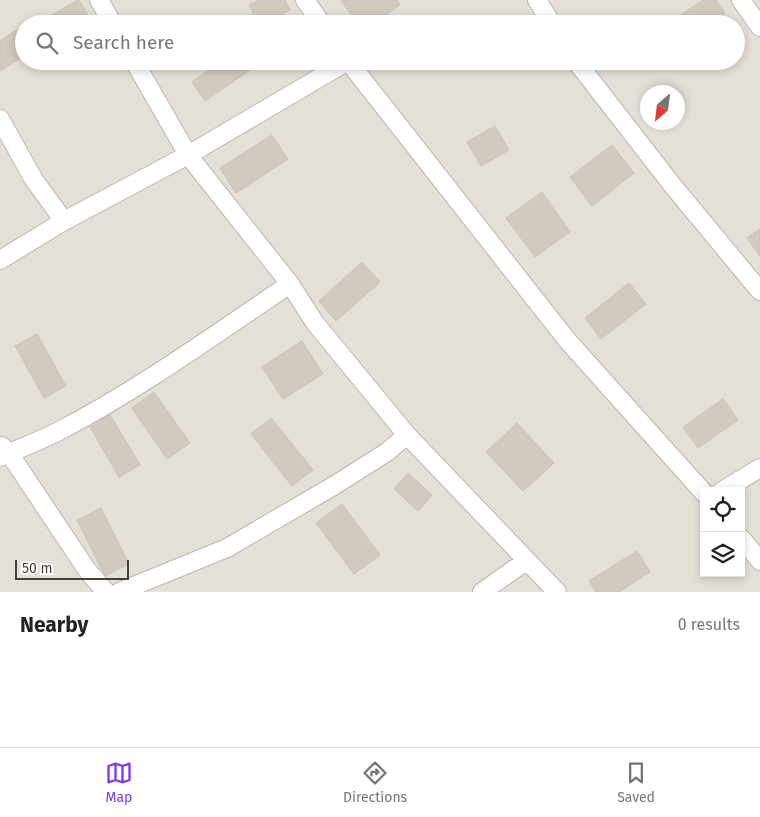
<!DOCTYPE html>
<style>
:root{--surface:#fff;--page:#f6f6f6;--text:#222;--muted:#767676;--line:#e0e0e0;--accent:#7c3aed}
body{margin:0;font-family:"Fira Sans",sans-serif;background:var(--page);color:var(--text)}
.controls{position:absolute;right:15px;bottom:15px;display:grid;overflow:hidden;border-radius:0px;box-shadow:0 2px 8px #0003}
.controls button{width:45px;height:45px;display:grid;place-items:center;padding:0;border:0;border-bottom:1px solid var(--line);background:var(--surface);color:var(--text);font:25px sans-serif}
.compass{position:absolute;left:640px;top:85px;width:45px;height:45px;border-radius:50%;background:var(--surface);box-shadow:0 2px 8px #0003;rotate:208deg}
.scale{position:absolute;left:15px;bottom:12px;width:114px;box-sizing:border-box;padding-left:5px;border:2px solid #453f38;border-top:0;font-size:14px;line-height:18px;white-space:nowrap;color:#453f38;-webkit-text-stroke:4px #fff;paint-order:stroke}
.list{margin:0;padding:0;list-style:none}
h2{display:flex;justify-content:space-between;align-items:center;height:65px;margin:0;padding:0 20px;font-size:21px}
h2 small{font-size:16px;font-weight:400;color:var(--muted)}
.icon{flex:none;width:28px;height:28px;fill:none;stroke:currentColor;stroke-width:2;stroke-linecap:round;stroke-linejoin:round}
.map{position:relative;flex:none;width:760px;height:592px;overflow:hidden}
.search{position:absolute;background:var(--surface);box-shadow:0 2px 8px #0003;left:15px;right:15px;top:15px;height:55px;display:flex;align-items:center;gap:12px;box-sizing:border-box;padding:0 18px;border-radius:28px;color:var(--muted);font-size:19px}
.sheet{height:155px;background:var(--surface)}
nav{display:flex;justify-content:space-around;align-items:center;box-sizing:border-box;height:70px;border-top:1px solid var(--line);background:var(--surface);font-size:14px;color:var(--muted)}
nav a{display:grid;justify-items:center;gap:2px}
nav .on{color:var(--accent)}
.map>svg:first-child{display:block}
</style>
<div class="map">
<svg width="760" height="592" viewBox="0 0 760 592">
<rect width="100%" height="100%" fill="#f2efe8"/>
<!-- residential -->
<path fill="#e5e0d7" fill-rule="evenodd" d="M0,0h760v592h-760zM24,24h712v37h-712zM648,92h30v30h-30zM704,491h37v82h-37z"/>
<!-- building -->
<path fill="#d2cabf" stroke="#ccc2b3" d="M77,0h2l13,21 -5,3h-50z
M259,0h26l5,10 -26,14h-5l-10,-19z
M341,0h56l3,5 -27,19h-16z
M703,0h13l9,13 -16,11h-41z
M18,29l6,8v19l-24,15v-30z
M221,61h22l7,9 -45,31 -13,-19z
M495,126l14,24 -28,16 -14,-24z
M272,135l16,24 -52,34 -16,-25z
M612,145l22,28 -42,33 -22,-29z
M542,192l28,40 -35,25 -29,-39z
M760,229v27l-13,-18z
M362,262l18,20 -44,39 -17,-20z
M629,283l17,21 -45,35 -16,-21z
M37,334l29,52 -22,12 -29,-52z
M302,341l21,33 -40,25 -21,-32z
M154,392l36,51 -23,16 -35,-51z
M723,399l15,21 -40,28 -15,-21z
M110,415l30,50 -21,12 -29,-50z
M271,418l42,52 -21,16 -41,-52z
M517,423l37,40 -31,28 -37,-39z
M408,473l24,22 -14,16 -24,-22z
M342,504l38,51 -26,19 -38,-51z
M101,508l28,56 -24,12 -28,-56z
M637,551l13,21 -31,20h-23l-7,-11z"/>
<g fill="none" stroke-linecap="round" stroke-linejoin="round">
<!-- minor casing -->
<g stroke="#bcb6ac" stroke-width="20">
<path id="minor" d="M99,0l14,24
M305,0l17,24
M537,0l15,24
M741,0l19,27
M134,61l54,94 102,129 25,39 92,112 150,157
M348,61l219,279 137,153
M576,61l97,125 87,105
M0,119l34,61 30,41
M0,260l64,-39 124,-66 160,-94
M2,446l7,7 78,117 19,22
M0,457c20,-9 40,-16 59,-26 81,-42 155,-96 231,-147
M722,491l38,-23
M741,538l19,23
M119,592l108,-44 108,-63 52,-33 20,-17
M482,592l44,-31"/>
</g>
<!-- minor -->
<use href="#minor" stroke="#fff" stroke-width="18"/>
</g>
</svg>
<div class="controls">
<button><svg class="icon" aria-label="locate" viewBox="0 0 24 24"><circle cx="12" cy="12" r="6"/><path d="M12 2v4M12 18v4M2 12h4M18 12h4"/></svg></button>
<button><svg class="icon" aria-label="layers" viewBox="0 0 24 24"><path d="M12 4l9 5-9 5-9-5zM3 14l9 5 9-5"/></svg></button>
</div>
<svg class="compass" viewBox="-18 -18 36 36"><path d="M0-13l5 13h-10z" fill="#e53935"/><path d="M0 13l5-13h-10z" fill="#767676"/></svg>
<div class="scale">50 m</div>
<div class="search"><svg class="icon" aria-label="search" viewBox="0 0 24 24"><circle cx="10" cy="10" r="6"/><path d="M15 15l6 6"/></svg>Search here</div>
</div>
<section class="sheet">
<h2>Nearby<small>0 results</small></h2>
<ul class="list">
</ul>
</section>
<nav>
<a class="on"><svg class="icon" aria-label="map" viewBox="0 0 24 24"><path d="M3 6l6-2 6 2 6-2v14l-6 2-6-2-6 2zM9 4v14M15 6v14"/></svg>Map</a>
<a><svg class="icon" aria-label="directions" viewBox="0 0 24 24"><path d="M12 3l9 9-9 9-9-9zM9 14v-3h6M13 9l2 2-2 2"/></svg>Directions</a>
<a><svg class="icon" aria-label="saved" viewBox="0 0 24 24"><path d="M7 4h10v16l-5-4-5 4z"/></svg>Saved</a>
</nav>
